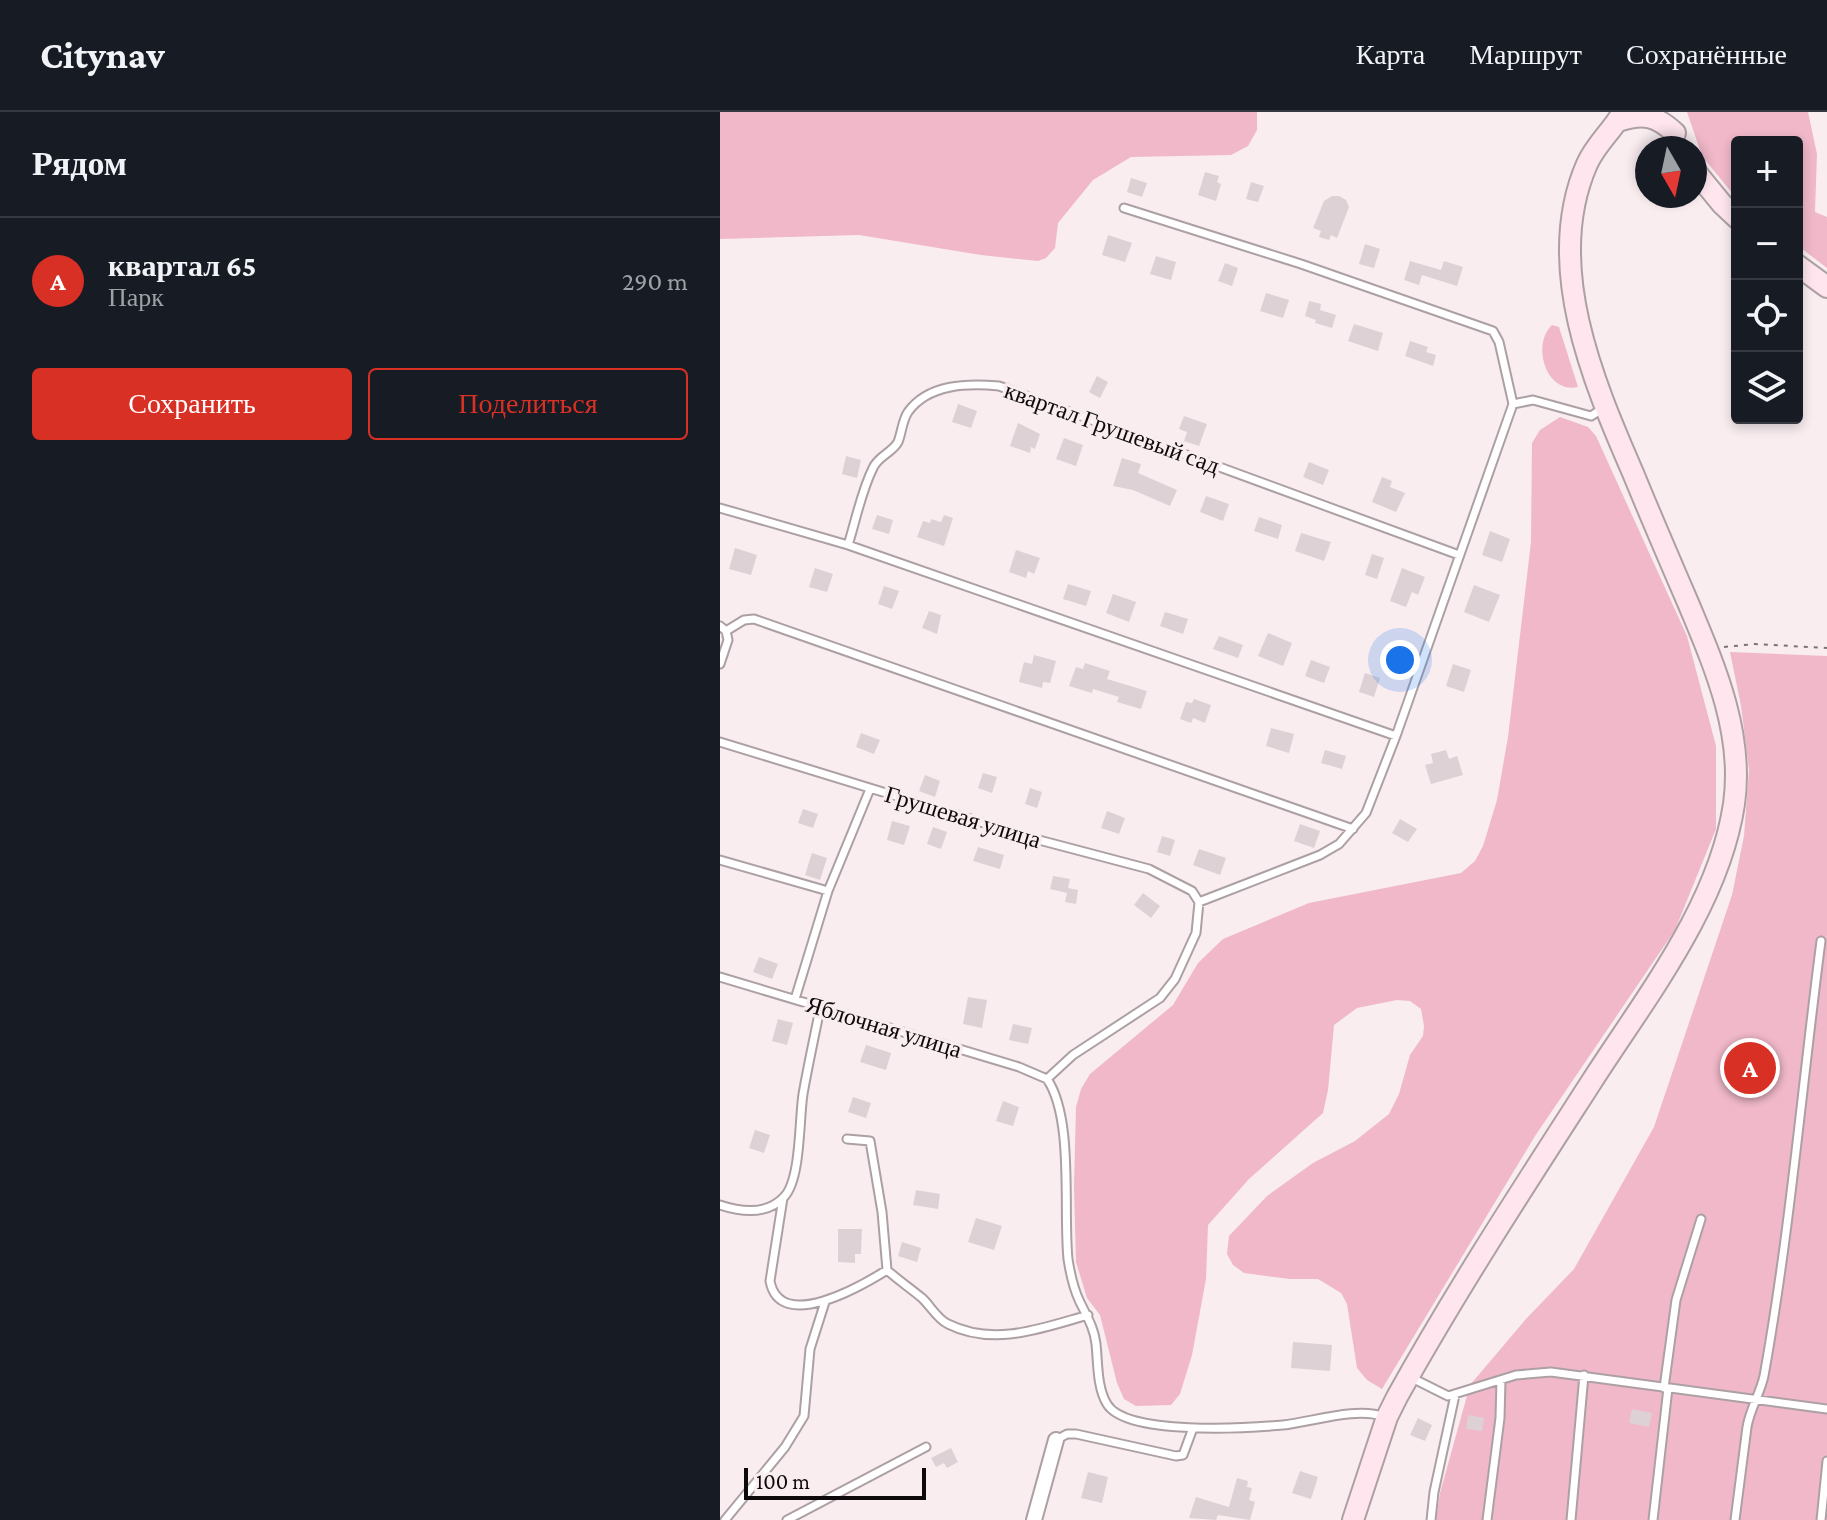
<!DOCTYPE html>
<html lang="ru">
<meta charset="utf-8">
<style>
:root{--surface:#171b24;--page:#242831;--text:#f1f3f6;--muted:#9ea1a6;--line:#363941;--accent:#d93025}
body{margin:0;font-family:"Crimson Pro",serif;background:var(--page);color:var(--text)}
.controls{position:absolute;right:24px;top:24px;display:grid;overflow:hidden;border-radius:8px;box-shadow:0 4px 12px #0003}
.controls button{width:72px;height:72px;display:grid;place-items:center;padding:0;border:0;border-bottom:2px solid var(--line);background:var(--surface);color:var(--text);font:40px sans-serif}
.compass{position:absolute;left:915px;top:24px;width:72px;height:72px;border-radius:50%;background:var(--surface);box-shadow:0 4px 12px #0003;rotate:171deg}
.scale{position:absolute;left:24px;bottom:20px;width:182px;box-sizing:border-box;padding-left:8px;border:4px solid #0e0a0b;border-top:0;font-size:22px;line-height:28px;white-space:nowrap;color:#0e0a0b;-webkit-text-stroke:6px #f9edf0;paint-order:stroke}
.you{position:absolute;left:680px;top:548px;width:28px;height:28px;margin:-20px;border:6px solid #fff;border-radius:50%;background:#1a73e8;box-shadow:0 0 0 12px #1a73e833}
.badge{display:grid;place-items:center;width:52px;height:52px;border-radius:50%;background:var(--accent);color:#fff;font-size:26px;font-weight:700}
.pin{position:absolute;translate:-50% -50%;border:4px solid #fff;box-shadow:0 2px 8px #0006}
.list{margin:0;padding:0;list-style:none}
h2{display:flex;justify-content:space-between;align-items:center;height:104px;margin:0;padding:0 32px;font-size:34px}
h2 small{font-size:26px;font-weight:400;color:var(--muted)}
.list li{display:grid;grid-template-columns:52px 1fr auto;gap:24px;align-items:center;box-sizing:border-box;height:128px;padding:0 32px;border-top:2px solid var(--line)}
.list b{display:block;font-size:30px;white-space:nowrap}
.list p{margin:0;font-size:26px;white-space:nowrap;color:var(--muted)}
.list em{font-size:26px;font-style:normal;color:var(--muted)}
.actions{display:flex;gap:16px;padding:24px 32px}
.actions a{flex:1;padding:18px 0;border:2px solid var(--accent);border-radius:8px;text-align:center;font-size:28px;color:var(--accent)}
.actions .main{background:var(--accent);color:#fff}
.icon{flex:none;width:44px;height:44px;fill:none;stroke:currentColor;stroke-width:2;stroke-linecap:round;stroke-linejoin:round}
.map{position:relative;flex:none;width:1107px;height:1408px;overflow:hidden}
header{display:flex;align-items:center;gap:48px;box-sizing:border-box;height:112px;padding:0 40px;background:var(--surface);border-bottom:2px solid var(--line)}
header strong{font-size:38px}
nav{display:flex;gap:44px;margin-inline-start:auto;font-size:28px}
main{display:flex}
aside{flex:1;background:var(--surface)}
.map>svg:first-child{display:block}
</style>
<header>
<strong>Citynav</strong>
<nav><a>Карта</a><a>Маршрут</a><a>Сохранённые</a></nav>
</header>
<main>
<aside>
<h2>Рядом<small></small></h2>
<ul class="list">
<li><span class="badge">A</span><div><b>квартал 65</b><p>Парк</p></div><em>290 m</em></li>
</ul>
<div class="actions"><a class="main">Сохранить</a><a>Поделиться</a></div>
</aside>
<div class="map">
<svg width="1107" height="1408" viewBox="0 0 1107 1408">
<rect width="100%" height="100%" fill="#f9edf0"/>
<!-- green -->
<path fill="#f0b8c9" d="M0,0h537v18l-9,16 -17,9 -100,2 -38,23 -35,43 -3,25 -9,10 -8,3 -57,-6 -122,-20 -139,4z
M967,0h121l9,42 -2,58 12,5v51l-30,-23v-103h-60v57l-35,-43z
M832,213l7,2 19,60c-32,7 -47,-42 -26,-62z
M840,305l28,10 8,9 91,200 29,110v83l-41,101 -140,206 -153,253 -15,-9 -10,-12 -10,-64 -6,-11 -23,-14h-28l-46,-6 -11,-8 -6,-11 2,-18 38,-40 46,-33 42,-22 34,-27 10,-20 11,-39 13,-19 1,-10 -3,-17 -11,-8 -13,-1 -40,8 -23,17 -6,65 -5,23 -74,66 -41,46 -2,54 -14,76 -12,39 -9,11 -35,1 -12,-7 -7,-16 -17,-68 -13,-17 -11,-36 -2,-75 2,-80 5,-18 9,-15 83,-69 25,-42 25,-24 86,-36 152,-30 14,-12 8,-15 14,-46 11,-63 23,-195 1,-99 8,-13z
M1010,540l97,4v864h-391l4,-27 30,-108 56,-66 48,-50 80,-142 78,-232 12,-59 5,-66 -8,-64z"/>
<!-- building -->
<path fill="#ded1d5" d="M485,60l14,4 -2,6 4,2 -5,17 -18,-6z
M411,66l16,5 -5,14 -15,-5z
M531,70l13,4 -6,16 -12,-3z
M612,84h7l7,4 3,7 -12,31 -6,-3 -2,5 -10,-3 2,-6 -8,-3 11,-27z
M388,123l24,8 -7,19 -23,-7z
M645,132l15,5 -6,19 -15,-4z
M436,144l20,6 -5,18 -21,-6z
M690,149l31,9 3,-9 19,6 -6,19 -35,-11 -3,10 -15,-5z
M505,151l13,5 -6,18 -14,-5z
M546,181l23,7 -6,18 -23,-7z
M589,189l12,3 -1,6 16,5 -4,13 -17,-5 1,-3 -11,-4z
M634,212l29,9 -5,18 -30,-10z
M690,229l18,6 -2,5 10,3 -3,11 -28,-10z
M377,264l11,6 -8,16 -11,-6z
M238,292l19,7 -6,17 -19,-6z
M464,304l23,8 -8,22 -15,-5 3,-9 -8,-3z
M298,311l22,11 -5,15 -4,-2 -1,6 -20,-7z
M344,326l19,7 -7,21 -20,-7z
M126,344l15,4 -4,18 -15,-4z
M402,346l19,6 -3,9 39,17 -7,16 -37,-16 -20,-4z
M589,350l20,8 -6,15 -20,-8z
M662,365l10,4 -2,6 15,6 -9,19 -24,-10z
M486,384l23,8 -6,17 -23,-9z
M157,403l16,5 -4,14 -17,-5z
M224,403l9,3 -9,28 -27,-9 6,-16 7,2 1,-4 10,3z
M539,405l23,8 -4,14 -24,-8z
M770,419l20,8 -8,23 -20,-7z
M581,421l30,9 -7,19 -29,-10z
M15,436l22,7 -6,20 -22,-6z
M296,438l24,8 -6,16 -6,-3 -2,7 -17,-6z
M652,442l12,4 -7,21 -12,-4z
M95,456l18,6 -6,18 -18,-5z
M682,456l23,9 -7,18 -6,-3 -6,15 -16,-6z
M348,472l23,7 -5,15 -23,-7z
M754,473l26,10 -11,27 -25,-10z
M164,474l15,5 -7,18 -14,-5z
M393,482l23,8 -7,20 -23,-9z
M209,499l12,4 -4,19 -15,-6z
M445,500l23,7 -5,15 -23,-8z
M548,521l24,10 -9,23 -25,-10z
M499,524l24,9 -5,13 -25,-9z
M314,543l22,6 -6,22 -7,-1 -1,6 -23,-6 5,-20 8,2z
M591,548l19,7 -6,16 -19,-7z
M365,551l25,8 -3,8 40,12 -6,18 -24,-7 2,-5 -26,-8 -1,4 -23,-7 7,-19 7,2z
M733,552l18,6 -7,22 -18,-6z
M645,561l15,5 -6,19 -15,-5z
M474,587l17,6 -6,18 -12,-5 -2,5 -11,-4 6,-17 6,1z
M551,616l23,6 -5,19 -23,-7z
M141,621l19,7 -6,14 -18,-7z
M605,638l21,6 -4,13 -21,-6z
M726,638l3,9 8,-3 6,19 -32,9 -6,-19 8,-2 -2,-9z
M263,661l14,4 -5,16 -14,-5z
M205,663l15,6 -5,16 -16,-6z
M310,676l12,4 -5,16 -12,-4z
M83,697l15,5 -5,14 -15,-5z
M387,699l18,7 -6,16 -18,-6z
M680,707l17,10 -9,13 -16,-9z
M172,709l18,5 -6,19 -17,-5z
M580,712l20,7 -6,17 -20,-7z
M213,715l14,5 -6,17 -14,-5z
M442,724l13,4 -5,16 -13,-4z
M258,735l26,8 -4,14 -27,-8z
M479,737l27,9 -6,17 -27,-10z
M92,741l15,5 -7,22 -15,-5z
M333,764l17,3 -2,9 10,2 -2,14 -11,-2 2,-9 -17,-4z
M423,781l17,13 -9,12 -17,-13z
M39,845l19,7 -6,15 -19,-7z
M248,885l19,3 -5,28 -19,-4z
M58,907l15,4 -6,22 -15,-4z
M293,912l19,4 -4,16 -19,-4z
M146,933l25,8 -5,17 -26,-8z
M133,985l18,6 -5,15 -18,-6z
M283,989l16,6 -6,19 -17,-5z
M35,1018l15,5 -6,18 -15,-5z
M196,1078l24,4 -2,15 -25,-4z
M256,1106l26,8 -8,24 -26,-8z
M118,1117h24l-1,25h-6v9l-17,-1z
M182,1130l19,6 -4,14 -19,-6z
M573,1230l39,3 -2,26 -39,-3z
M912,1297l20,4 -3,14 -20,-4z
M748,1303l16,3 -2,13 -16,-2z
M698,1306l14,7 -7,16 -15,-6z
M231,1336l7,14 -11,6 -3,-5 -8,4 -5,-9z
M580,1359l18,6 -7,22 -19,-6z
M368,1360l20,5 -6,26 -21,-5z
M517,1366l11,3 -1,6 5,1 -3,12 6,2 -5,18 -32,-5 -2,5 -27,-2 7,-21 33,10z"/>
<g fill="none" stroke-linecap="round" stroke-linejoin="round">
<!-- lane casing -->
<g stroke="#aca0a4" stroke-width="11">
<path id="lane" d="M404,96l177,56 192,67 6,11 14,62 -117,332 -30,77 -27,31 -19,11 -121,47
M793,292l20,-4 58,16 11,-7
M0,396l128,37 548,191
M128,433c8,-25 13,-53 25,-77 5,-12 19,-15 25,-26 4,-10 4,-21 10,-30 20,-28 59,-29 91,-26l460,169
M0,514l6,5 2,9 -8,24
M6,519l18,-11 10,-1 599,210
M0,630l319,98 110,29 43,22 7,11 -3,31 -21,46 -15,19 -87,57 -26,24
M0,748l108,31 42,-102
M0,865l299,90 28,12
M75,887l33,-108
M327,967c27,39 16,131 21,180 2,13 5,28 11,41 7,15 15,27 17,44 2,19 1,44 11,60 19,32 141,24 176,21 29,-3 74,-19 102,-8
M127,1027l23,2 12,71 5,58
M63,1086l-13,83c10,53 93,4 117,-11 11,10 23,18 35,28 8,7 15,21 26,26 46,23 94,4 140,-9
M0,1093c21,7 47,10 64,-8 17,-17 15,-77 19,-103 5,-28 11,-56 17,-85
M692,1266l36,18 68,-21 35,-3 276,37
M944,1276l12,-88 25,-81
M336,1328l11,-6h9l100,22 7,-1 10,-27
M5,1408l60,-73 19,-31 6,-67 15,-47
M67,1408l139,-73
M711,1408l3,-28 21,-97
M767,1408l13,-102 1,-38
M851,1408l13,-145
M933,1408l15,-132
M1015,1408l12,-93c3,-18 13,-33 17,-51 26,-144 38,-290 57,-435
M1101,1408l6,-59"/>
</g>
<!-- street casing -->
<g stroke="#aca0a4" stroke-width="18">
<path id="street" d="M314,1408l22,-80"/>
</g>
<!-- secondary casing -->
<g stroke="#aca0a4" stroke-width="24">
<path id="secondary" d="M898,9c25,-8 38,-6 57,12
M975,59l27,33 15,14
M1077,153l30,22
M633,1408l34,-103 10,-20c60,-108 128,-212 195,-316 54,-84 127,-176 142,-277 10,-70 -19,-137 -45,-199 -19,-44 -38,-88 -56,-132 -40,-92 -90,-209 -46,-309 9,-20 25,-33 36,-52"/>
</g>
<!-- path -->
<path stroke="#7b7476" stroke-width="2" stroke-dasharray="4 6" stroke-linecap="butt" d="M1004,535l31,-3 72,4"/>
<!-- lane -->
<use href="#lane" stroke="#fff" stroke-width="7"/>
<!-- street -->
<use href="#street" stroke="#fff" stroke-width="14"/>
<!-- secondary -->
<use href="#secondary" stroke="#ffe6ee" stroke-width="20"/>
</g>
<g text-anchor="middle" stroke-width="7" stroke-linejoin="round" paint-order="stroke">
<!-- street labels -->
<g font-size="24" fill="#0e0a0b" stroke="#f9edf0">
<text transform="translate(392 316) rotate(20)" y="8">квартал Грушевый сад</text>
<text transform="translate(243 705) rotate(17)" y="8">Грушевая улица</text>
<text transform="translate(164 915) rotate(17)" y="8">Яблочная улица</text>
</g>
</g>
</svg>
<div class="controls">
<button>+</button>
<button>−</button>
<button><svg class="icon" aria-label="locate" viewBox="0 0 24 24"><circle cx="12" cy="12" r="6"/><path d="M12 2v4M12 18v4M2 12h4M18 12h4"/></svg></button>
<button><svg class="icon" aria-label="layers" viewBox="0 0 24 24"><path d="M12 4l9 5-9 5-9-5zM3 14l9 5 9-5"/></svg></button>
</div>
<svg class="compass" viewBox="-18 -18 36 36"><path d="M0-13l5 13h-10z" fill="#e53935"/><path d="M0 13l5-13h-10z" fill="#9ea1a6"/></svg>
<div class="scale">100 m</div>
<div class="you"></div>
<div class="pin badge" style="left:1030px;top:956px">A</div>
</div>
</main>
